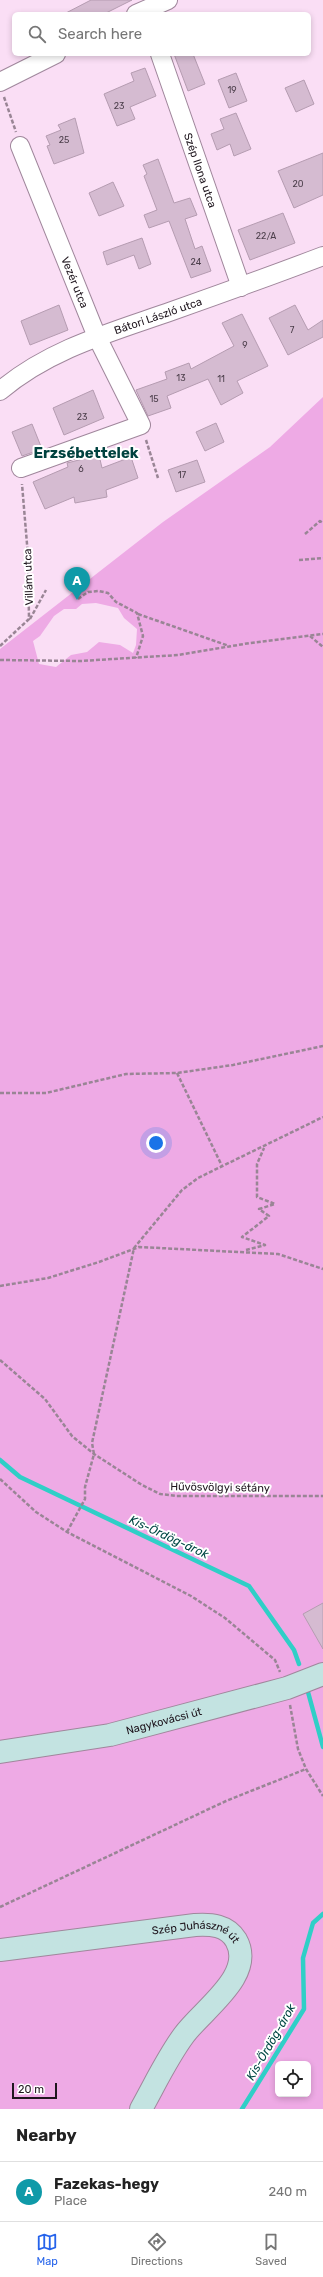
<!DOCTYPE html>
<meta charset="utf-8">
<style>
:root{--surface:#fff;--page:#f2f2f2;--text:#222;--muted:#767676;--line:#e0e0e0;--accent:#2563eb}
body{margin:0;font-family:Rubik,sans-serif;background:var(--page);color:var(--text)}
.controls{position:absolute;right:12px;bottom:12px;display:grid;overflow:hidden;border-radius:6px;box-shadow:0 2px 6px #0003}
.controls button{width:36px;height:36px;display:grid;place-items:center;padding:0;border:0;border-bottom:1px solid var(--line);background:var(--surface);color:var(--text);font:20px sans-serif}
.scale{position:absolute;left:12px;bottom:10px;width:45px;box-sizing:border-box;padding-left:4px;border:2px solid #1f161e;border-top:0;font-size:11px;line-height:14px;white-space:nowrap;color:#1f161e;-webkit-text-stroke:3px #fff;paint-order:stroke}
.you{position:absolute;left:156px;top:1143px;width:14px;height:14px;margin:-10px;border:3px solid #fff;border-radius:50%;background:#1a73e8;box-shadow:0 0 0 6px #1a73e833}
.badge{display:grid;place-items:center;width:26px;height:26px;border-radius:50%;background:var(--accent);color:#fff;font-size:13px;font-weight:700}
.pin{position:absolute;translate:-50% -33px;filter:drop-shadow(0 1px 2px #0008)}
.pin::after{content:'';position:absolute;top:21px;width:14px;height:12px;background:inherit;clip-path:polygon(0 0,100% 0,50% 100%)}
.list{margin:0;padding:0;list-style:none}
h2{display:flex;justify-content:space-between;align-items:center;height:52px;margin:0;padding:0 16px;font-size:17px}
h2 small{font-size:13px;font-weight:400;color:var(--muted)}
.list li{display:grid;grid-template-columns:26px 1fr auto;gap:12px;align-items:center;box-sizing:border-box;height:60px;padding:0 16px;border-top:1px solid var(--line)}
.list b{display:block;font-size:15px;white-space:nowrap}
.list p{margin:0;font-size:13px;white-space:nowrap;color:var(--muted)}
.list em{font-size:13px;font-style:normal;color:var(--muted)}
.icon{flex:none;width:22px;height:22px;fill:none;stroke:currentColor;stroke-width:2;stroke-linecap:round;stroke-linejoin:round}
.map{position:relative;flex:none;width:323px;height:2109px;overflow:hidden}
.search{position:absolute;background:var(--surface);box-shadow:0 2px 6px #0003;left:12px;right:12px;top:12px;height:44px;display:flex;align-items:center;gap:10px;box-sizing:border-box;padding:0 14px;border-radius:6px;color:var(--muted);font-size:15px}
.sheet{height:112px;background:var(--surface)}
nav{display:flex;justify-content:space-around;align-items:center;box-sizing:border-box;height:56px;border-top:1px solid var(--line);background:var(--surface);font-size:11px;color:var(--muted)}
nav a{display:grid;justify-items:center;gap:2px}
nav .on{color:var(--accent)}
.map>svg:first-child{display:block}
</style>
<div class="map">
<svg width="323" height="2109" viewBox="0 0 323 2109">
<rect width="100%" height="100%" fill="#fadef5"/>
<!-- green -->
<path fill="#eeaae5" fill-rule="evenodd" d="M323,397v1712h-323v-1460l163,-127 107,-75zM96,603l22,5 6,10 13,11 -1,16 -3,8 -13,-8 -21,-3 -12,10 -16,3 -15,12 -17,-3 -6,-23 7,-5 14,-20 10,-7h12l6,-5zM278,2064h30v30h-30z"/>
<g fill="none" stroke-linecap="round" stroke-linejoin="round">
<!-- stream -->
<path stroke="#2fcfc7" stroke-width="4.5" d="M0,1460l20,17 229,109 45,64 5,14
M308,1692l15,55
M242,2109l62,-100 -1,-51 10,-35 10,-9"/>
</g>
<!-- building -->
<path fill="#d5bbd1" stroke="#b59cb1" d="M91,0h41l-28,14h-40z
M174,54h19l12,30 -17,7z
M145,68l11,28 -26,11 5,12 -18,7 -13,-32 30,-13 -3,-8z
M236,73l11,28 -18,7 -11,-28z
M304,80l10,24 -18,8 -11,-24z
M236,113l15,36 -17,7 -4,-12 -13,6 -6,-16 13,-5 -4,-10z
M75,118l9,35 -30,11 -7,-18 3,-1 -4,-9 15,-6 -3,-5z
M323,153v42l-29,13 -16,-37z
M158,159l16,44 16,-5 7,17 -12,4 10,30 7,-3 9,25 -20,7 -22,-57 -20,7 -5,-13 13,-5 -13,-34 3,-2 -4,-9z
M113,182l11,24 -25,10 -10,-23z
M283,213l12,30 -45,17 -12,-30z
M142,238l9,26 -12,5 -5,-14 -27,10 -4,-13z
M59,305l9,25 -38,15 -9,-24z
M295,305l13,25 15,-10v17l-35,18 -19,-37z
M242,314l26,52 -31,15 6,12 -22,12 -13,-26 -41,17 4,12 -23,8 -12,-26 31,-11 -2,-7 24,-9 2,6 43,-23 -12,-23z
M93,390l11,28 -40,17 -11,-27z
M216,423l8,19 -19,9 -9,-19z
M32,424l10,25 -20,7 -10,-24z
M99,455l3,13 29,-11 7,21 -32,12 1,7 -32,6 -1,-6 -29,12 -12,-27 35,-15 -1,-4z
M197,460l8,22 -29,10 -8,-22z
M323,1603v46l-20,-35z"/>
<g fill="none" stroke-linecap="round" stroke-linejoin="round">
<!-- street casing -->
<g stroke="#a0879c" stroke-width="20">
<g id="street">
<path d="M136,14l32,-14"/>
<path id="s1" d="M160,54l81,233"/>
<path d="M0,82l56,-28"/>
<path id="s2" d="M20,146l77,191 44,88 -120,43"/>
<path id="s3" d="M0,391c49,-42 112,-59 172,-80 51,-18 101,-36 151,-55"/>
</g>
</g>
<!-- secondary casing -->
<g stroke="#a0879c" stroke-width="24">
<g id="secondary">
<path id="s4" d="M0,1752l110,-17 177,-47 36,-14"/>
<path id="s5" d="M0,1950l195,-25c16,-1 32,0 41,15 20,35 -33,69 -52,95 -17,23 -29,49 -43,74"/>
</g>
</g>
<!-- path -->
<path stroke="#998595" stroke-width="2.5" stroke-dasharray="4 2" stroke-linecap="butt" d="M4,97l12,35
M146,440l12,38
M305,534l15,-13 3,2
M299,560l24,-2
M78,599l10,-7 11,-1 9,2 8,9 21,11 6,23 -7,22
M138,614l91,32
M30,619l16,-29
M310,636l13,11
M0,646l29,-27 -1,-63 -6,-72
M0,660l81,1 97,-6 72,-12 73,-9
M177,1073l45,93
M0,1093h46l80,-19 51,-1 56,-8 90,-19
M246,1250l19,-5 -23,-8 27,-21 -10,-7 16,-5 -18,-7v-33l7,-16
M0,1286l48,-8 51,-16 40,-15 139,7 45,15
M0,1360l45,39 27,37 22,18 48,31 18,9 16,2h147
M0,1479l36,33 31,20 124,64 34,22 50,42 5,12
M67,1532l18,-33v-12l9,-33 -2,-11 42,-195 48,-58 16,-12 125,-61
M290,1705l8,44 8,20 17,27
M0,1907l226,-106 80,-32"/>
<!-- street -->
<use href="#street" stroke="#fff" stroke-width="18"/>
<!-- secondary -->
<use href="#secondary" stroke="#c3e3e1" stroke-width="22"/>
</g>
<g text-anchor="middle" stroke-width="4" stroke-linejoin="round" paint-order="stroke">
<!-- number labels -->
<g font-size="9" fill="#4c3f4b">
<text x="232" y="93">19</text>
<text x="119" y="109">23</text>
<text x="64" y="143">25</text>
<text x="298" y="187">20</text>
<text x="266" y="239">22/A</text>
<text x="196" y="265">24</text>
<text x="292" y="333">7</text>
<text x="245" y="348">9</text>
<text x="181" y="381">13</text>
<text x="221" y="382">11</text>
<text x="154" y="402">15</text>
<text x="82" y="420">23</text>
<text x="81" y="472">6</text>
<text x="182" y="478">17</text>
</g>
<!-- street labels -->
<g font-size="11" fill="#1f161e" stroke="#fff">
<text dy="4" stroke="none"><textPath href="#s1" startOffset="123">Szép Ilona utca</textPath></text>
<text dy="4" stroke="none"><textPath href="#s2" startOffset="147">Vezér utca</textPath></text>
<text dy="4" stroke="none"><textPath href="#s3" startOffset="176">Bátori László utca</textPath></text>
<text transform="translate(28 577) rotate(-92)" y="4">Villám utca</text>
<text transform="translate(220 1487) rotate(1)" y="4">Hűvösvölgyi sétány</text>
<text dy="4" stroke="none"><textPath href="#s4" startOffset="167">Nagykovácsi út</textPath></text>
<text dy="4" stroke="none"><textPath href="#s5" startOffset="199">Szép Juhászné út</textPath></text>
</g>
<!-- water labels -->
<g font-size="12" font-style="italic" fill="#004744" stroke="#fff">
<text transform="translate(169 1537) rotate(25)" y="4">Kis-Ördög-árok</text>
<text transform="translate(271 2042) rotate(-60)" y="4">Kis-Ördög-árok</text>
</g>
<!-- district labels -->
<g font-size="15" font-weight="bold" fill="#00423f" stroke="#fff">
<text x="86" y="458">Erzsébettelek</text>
</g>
</g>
</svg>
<div class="controls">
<button><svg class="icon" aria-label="locate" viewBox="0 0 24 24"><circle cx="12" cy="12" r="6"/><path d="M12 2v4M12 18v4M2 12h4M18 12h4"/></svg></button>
</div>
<div class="scale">20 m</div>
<div class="you"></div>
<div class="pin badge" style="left:77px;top:600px;background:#0f9aa8">A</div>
<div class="search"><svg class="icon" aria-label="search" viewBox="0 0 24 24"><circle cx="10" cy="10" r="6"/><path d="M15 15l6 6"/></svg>Search here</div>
</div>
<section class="sheet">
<h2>Nearby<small></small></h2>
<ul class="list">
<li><span class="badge" style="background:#0f9aa8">A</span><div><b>Fazekas-hegy</b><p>Place</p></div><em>240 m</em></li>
</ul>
</section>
<nav>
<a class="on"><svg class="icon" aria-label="map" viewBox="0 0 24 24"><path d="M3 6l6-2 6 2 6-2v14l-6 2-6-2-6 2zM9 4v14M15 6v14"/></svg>Map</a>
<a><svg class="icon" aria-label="directions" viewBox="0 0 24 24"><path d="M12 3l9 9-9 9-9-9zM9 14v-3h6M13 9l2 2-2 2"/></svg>Directions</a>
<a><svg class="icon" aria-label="saved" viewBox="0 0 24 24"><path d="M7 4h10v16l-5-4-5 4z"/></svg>Saved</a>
</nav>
